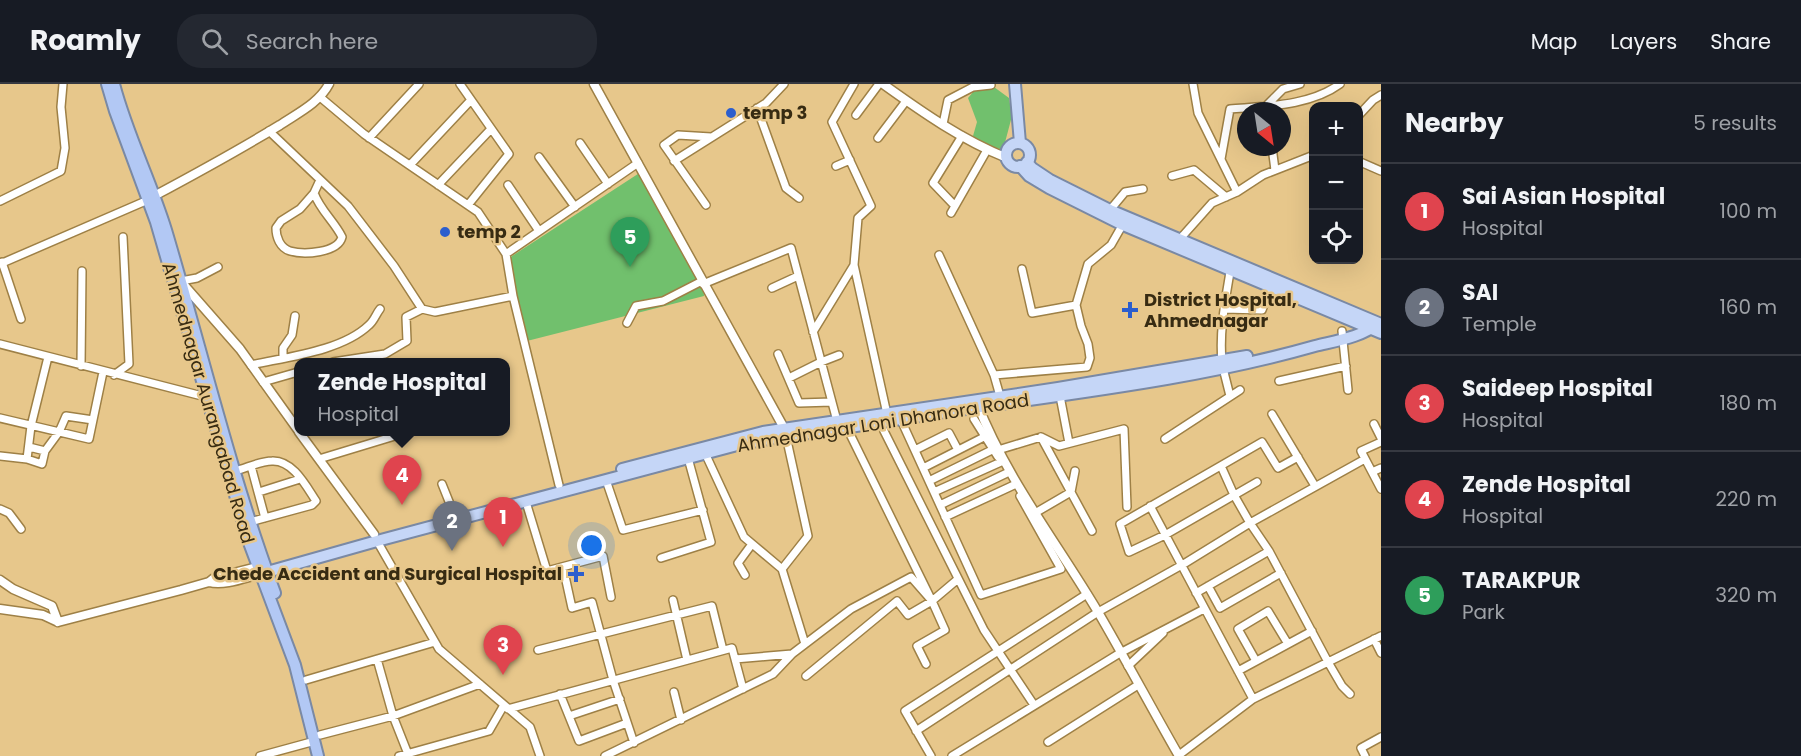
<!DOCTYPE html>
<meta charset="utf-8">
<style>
:root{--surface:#171b24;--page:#242831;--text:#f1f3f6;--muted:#9ea1a6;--line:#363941;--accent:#ea580c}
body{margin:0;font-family:Poppins,sans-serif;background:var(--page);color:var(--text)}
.controls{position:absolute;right:18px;top:18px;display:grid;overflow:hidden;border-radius:12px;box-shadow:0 6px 24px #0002}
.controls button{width:54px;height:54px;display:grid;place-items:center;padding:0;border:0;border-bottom:2px solid var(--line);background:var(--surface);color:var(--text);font:30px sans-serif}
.compass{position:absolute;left:1237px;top:18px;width:54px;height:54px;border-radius:50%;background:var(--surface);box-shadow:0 6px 24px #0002;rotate:150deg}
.you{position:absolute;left:592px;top:462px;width:21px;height:21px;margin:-15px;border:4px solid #fff;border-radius:50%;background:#1a73e8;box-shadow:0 0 0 9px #1a73e833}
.badge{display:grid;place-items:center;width:39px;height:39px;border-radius:50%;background:var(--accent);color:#fff;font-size:20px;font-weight:700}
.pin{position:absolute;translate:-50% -50px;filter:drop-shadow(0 2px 3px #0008)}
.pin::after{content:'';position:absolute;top:32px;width:21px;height:18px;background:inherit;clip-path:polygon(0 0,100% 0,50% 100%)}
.popup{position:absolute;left:294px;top:274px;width:216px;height:78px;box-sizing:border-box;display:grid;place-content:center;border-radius:12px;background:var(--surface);filter:drop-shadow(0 2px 4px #0005);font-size:20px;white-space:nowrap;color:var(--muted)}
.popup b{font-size:22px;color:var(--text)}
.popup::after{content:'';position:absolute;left:50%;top:100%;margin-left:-12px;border:12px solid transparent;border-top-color:var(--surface)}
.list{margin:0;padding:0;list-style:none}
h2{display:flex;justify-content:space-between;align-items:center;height:78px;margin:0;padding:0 24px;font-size:26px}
h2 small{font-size:20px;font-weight:400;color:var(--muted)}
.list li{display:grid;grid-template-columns:39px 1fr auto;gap:18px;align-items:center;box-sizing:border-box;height:96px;padding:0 24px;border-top:2px solid var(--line)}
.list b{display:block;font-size:22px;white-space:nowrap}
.list p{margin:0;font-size:20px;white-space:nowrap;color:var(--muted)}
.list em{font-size:20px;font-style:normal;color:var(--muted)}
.icon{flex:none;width:33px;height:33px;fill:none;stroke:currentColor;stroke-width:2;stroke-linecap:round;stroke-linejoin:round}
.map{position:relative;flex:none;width:1381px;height:672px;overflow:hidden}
header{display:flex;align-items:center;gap:36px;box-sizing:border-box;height:84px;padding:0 30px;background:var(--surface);border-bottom:2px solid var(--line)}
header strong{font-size:28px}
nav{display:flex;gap:33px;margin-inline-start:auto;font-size:21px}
.search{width:420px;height:54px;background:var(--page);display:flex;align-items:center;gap:15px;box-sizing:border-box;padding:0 21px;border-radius:24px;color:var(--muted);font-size:22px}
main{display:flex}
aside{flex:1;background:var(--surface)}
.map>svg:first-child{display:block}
</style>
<header>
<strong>Roamly</strong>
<div class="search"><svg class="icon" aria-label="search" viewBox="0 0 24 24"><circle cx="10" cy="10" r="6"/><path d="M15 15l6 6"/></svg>Search here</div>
<nav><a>Map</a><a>Layers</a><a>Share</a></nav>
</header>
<main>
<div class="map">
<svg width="1381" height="672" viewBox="0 0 1381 672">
<rect width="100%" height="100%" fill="#e7c78b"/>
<!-- green -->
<path fill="#71c06d" d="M994,3l15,11 3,18 -9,34 -22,-7 -8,-7 4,-14 -9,-24 6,-7z
M644,86l59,114 1,12 -181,46 -14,-84z"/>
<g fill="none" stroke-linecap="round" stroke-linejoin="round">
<!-- minor casing -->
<g stroke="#9e8046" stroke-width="10">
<path id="minor" d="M460,0l49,70 -41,51
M854,0l-22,38 39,84 -13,12 -4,47 33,149
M1193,0l5,29 39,79
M320,13l44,37 114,78 28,42 132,-91
M757,24l29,80 13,10
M1267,27l-1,-5 17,-17 17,-5
M856,31l23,-31
M1358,32l15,-16 8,-5
M943,40l5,-24 25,-13 18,-2
M269,47l79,75 46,60 28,43 13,3 78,-16 46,189
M369,54l50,-54
M878,54l28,-37
M580,59l28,41
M1272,63l3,23
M539,73l36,50
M1221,75l9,-50c37,-3 80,-3 110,-25
M674,77l92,-58 18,-19
M1358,77l23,10
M410,81l61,-65
M836,82l14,-6
M1172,92l22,-6 32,27
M438,101l53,-56
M508,101l31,46
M314,109l-14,16 -19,12 -5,7c0,9 4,20 14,23 14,4 48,2 52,-14 -8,-16 -22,-27 -28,-44l6,-13
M0,117l61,-30 4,-23 -4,-41 2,-23
M706,121l-42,-60 14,-10 33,2
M955,122l-22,-23 29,-47
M1110,126l15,-18 18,-3
M951,129l36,-63
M1179,156l33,-37 25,-11 26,-17 51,-20
M506,170l7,42
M939,171l55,120 6,21
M2,178l19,57
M0,180l148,-64
M1022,185l10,44 44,-8
M181,197l16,-3 21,-11
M703,200l88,-36 46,173
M772,204l26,-12
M1224,225l38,1 10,-27
M627,239l9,-17 27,-5 39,-20
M1342,247l6,59
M813,248l41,-67
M0,260l206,53
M778,270l21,49 33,-1
M283,274v-10l9,-13 3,-19
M1222,277c-3,-31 4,-64 9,-95
M333,278l52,-8 22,-13 -1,-24 16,-8
M251,281c36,-8 91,-14 118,-40 5,-4 7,-11 11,-16
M81,282l1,-95
M1223,284l7,28
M114,291l15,-11 -6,-127
M994,291l93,-8 3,-9 -2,-14 -7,-18 -5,-21 12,-41 23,-19 12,-21
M789,294l32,-16 18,-7
M1279,297l67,-15
M263,298l35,-10
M1060,312l9,47
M1272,330l43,72
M0,334l89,21 14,-67
M974,335l24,38
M901,336l80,175 80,-26 -41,-73
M880,339l104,207 50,75
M1374,340l7,14
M847,344l85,173 26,-22
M786,352l22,100 -26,33 23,75
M1041,353l18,9 65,-17 3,78
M1165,355l75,-49
M1381,358l-20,9 20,38
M29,363l16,4
M915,366l34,-17 9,17
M998,366l43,-13 51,94
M705,369l39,84 38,32
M0,372l27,3 15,5 3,-13 14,-19 7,-16 27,4
M27,375l4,-33 17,-69
M319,375l89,-27
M251,382l14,52
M1221,382l13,29 16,28 19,28 59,111 14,24 8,8
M923,384l63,-32
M235,387c12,-3 25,-10 37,-10 21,-1 34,25 44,40l-4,4 -62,17
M1372,388l9,-4
M606,396l17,50 80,-20
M929,397l65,-32
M1257,398l-92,53 -36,17 -9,-28 142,-82 16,26 20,-11
M442,400l12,30
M259,408l41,-13
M934,408l67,-30
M526,418l21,69 56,-15 8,41
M940,421l67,-32
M1150,422l103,193
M0,425l9,4 12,16
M1035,429l36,-21 4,-21
M945,433l69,-32
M377,457l62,108 91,78 10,29
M661,474l50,-16 -23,-84
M563,483l9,41 20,-6 21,78 21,63
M745,491l-7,-12 14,-19
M1208,502l12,22 61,-35
M1196,509l73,-42
M673,516l14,60
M1374,555l7,14
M538,566l174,-44 11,44
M377,575l16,57 15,38
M735,575l57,-5
M1256,577l-18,-32 30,-18 20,33
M1128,582l35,-33
M1238,587l74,-40
M806,592l91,-75 11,14 24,-14 13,29 -28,16 9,18
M306,596l129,-38
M674,608l7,28
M560,610l19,47 48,-18
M508,625l224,-61 11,41
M569,632l51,-17
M916,647l182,-119 84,-47 68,-42 115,-64
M320,651l73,-19 87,-32
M1048,658l90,-57
M1179,671l74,-56 128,-63
M260,672l55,-15
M399,672l90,-25 15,-26
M605,672l168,-82 19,-20 59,-45 60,-32 21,24
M931,672l-26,-45 182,-117
M952,672l168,-103 84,-44
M1365,672l-4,-8 20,-11"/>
</g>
<!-- tertiary casing -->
<g stroke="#9e8046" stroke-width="11">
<path id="tertiary" d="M594,0l190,344
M883,0c39,28 79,56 124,74
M154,112c43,-23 85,-46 126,-71 18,-12 39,-22 49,-41
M183,200l57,65 58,81
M977,319c29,75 80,140 121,209 28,48 54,97 81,144
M299,348l75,102
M0,496l13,9 39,17 6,16
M209,498c15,4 35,-4 51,-8
M0,525l43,6 15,7 123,-32 28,-8 5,-4 43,-11"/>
</g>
<!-- primary casing -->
<g stroke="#7a89a4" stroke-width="14">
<path id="primary" d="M1015,0l5,59
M1006 71a12 12 0 1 1 24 0a12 12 0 1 1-24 0Z
M1027,78l5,6 18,12 60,30 271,114
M1020,82l9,10 20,12 74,37 258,108
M622,385l141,-37 295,-44 189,-32
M260,490l117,-33 364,-97 45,-8c65,-8 129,-20 194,-29 112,-16 226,-30 335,-61 20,-5 48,-9 63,-23"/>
</g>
<!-- trunk casing -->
<g stroke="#7a89a4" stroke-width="14">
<path id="trunk" d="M107,0l8,27 41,111 92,318 47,125 23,91
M114,0c13,50 37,97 52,146 36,121 65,245 109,363"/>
</g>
<!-- minor -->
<use href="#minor" stroke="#fff" stroke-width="7"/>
<!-- tertiary -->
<use href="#tertiary" stroke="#fff" stroke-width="8"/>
<!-- primary -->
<use href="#primary" stroke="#c5d6f7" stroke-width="10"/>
<!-- trunk -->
<use href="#trunk" stroke="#b2c8f4" stroke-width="10"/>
</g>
<!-- markers -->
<g fill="#2c5ecd" stroke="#e7c78b" stroke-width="2">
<circle cx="731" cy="29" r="6"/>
<circle cx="445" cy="148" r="6"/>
<path d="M1127 217h6v6h6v6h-6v6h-6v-6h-6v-6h6z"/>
<path d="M573 481h6v6h6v6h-6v6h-6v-6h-6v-6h6z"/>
</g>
<g text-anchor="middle" stroke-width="5" stroke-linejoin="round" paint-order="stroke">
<!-- poi labels -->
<g font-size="18" font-weight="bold" fill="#372b12" stroke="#e7c78b" text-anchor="start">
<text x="743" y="35">temp 3</text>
<text x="457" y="154">temp 2</text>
<text x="1144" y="222">District Hospital,<tspan x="1144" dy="21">Ahmednagar</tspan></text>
<text x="562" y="496" text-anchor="end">Chede Accident and Surgical Hospital</text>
</g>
<!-- street labels -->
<g font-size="18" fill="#372b12" stroke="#e7c78b">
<text transform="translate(208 319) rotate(74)" y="6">Ahmednagar Aurangabad Road</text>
<text transform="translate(883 339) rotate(-9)" y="6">Ahmednagar Loni Dhanora Road</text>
</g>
</g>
</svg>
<div class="controls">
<button>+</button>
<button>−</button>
<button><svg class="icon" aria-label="locate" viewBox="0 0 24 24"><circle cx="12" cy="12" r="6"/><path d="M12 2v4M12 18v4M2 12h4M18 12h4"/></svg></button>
</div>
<svg class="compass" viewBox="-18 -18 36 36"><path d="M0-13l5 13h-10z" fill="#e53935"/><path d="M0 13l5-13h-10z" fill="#9ea1a6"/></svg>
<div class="you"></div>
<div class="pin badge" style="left:503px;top:463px;background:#e0444e">1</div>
<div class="pin badge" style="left:452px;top:467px;background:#6b7280">2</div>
<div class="pin badge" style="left:503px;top:591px;background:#e0444e">3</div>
<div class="pin badge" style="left:402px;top:421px;background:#e0444e">4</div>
<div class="popup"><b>Zende Hospital</b>Hospital</div>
<div class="pin badge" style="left:630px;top:183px;background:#2e9e5b">5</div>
</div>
<aside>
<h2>Nearby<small>5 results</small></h2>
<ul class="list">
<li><span class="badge" style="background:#e0444e">1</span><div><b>Sai Asian Hospital</b><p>Hospital</p></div><em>100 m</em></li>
<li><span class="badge" style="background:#6b7280">2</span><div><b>SAI</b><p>Temple</p></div><em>160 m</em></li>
<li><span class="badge" style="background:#e0444e">3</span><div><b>Saideep Hospital</b><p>Hospital</p></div><em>180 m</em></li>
<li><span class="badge" style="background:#e0444e">4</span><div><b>Zende Hospital</b><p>Hospital</p></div><em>220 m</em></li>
<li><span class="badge" style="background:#2e9e5b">5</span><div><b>TARAKPUR</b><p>Park</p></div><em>320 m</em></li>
</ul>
</aside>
</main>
